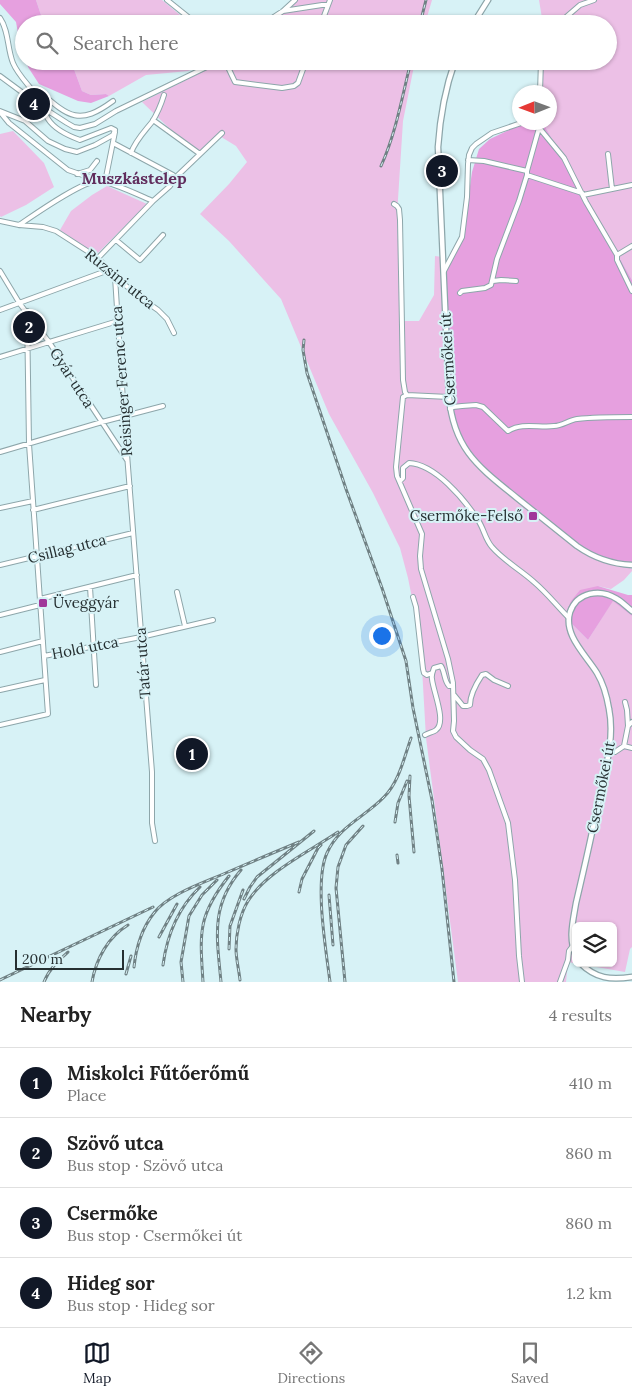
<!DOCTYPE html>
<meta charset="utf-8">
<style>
:root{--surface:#fff;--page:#f2f2f2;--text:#222;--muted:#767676;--line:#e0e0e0;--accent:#111827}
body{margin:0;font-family:Lora,serif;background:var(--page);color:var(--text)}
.controls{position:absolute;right:15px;bottom:15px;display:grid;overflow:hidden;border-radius:8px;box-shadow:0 1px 4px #0004}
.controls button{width:45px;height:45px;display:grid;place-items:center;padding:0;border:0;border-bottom:1px solid var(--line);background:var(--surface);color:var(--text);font:25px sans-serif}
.compass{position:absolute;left:512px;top:85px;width:45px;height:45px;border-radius:50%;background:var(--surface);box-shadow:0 1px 4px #0004;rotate:269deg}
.scale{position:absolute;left:15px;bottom:12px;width:109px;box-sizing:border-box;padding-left:5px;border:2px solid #252f31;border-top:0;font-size:14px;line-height:18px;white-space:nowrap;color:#252f31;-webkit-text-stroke:4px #d7f2f6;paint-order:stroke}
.you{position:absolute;left:381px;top:635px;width:18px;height:18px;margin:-12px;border:4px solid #fff;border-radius:50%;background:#1a73e8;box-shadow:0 0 0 8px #1a73e833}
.badge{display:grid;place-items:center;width:32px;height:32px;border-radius:50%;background:var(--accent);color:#fff;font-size:16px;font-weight:700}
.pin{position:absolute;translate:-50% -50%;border:2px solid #fff;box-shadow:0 1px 5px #0006}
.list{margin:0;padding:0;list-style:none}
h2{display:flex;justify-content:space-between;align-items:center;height:65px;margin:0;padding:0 20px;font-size:21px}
h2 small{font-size:16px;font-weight:400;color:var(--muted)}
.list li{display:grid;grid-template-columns:32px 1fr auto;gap:15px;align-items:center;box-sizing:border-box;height:70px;padding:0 20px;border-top:1px solid var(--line)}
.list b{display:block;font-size:19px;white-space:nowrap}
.list p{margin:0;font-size:16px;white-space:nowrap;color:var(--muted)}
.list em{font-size:16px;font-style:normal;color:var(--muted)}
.icon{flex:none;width:28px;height:28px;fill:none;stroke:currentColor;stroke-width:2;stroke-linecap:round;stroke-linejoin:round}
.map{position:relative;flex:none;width:632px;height:982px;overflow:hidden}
.search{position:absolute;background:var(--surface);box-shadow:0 1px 4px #0004;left:15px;right:15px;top:15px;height:55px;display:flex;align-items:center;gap:12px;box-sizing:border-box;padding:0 18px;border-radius:28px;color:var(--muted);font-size:19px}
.sheet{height:345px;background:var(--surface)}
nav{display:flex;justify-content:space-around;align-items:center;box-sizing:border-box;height:70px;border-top:1px solid var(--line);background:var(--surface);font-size:14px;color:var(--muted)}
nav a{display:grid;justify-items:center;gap:2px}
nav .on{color:var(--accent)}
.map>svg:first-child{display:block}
</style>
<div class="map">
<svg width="632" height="982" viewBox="0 0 632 982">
<rect width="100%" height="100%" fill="#d7f2f6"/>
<!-- green -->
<path fill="#ecc0e6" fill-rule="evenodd" d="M36,0h126l29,24h-147z
M297,0h135l-7,24h-158z
M539,0h93v280l-89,-157 7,-1v-30h-9l3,-31h64v-37h-65z
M71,61h142l-25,10 -42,4 -37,21 -3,-2 -15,1 -9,-4z
M224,61h191l-12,60 -6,94 4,106h18l15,-26 1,-39 7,1 7,140 175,168 8,4v2l-8,9 -13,9 -13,-3 -26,38 16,16 25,-40 19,16v331l-2,2 -5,23 -57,-10 -2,20h-108l-32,-244 -4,-70 -8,-60 -6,-30 -8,-30 -27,-55 -44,-79 -48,-115 -52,-58 -29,-27 29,-30 18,-22 -11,-16 -18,-11 -21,20 -55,-53zM576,926h37v37h-37z
M13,131l31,32 10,24 -28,18 -25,12 -1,-1v-82z
M107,186l40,18 -51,51 -36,-25 11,-19 21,-16z"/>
<!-- forest -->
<path fill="#e6a0df" d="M0,0h36l8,24h-20v32l-5,-17 -3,-17 -16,-18z
M26,61h45l11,30 9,4 15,-1 3,2 -18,7 -13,-2 -39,-17 -11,-17z
M524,123h19l89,157v285h-8l-38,-13 -105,-84 -20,-26 -11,-33 -7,-136 21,-44 8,-57 7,-23 11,-10z
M598,586l30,9h4v21l-19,-15 -25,39 -16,-16 -4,-16 3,-7 9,-11z"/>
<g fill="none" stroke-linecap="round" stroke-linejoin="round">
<!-- minor casing -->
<g stroke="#8da6aa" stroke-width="6">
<path id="minor" d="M167,0l30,24
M283,11l39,-6h6
M0,18c9,13 7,30 13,45 5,12 15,21 23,32 5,7 7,16 12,24 7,11 21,17 32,21l31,-12 4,2
M263,24l20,-13 12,-11
M321,24l9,-24
M558,24l22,-19 14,-5
M225,61l10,21 47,6 12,-2 4,-3 8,-22
M0,76l42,31 25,16 7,4 6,1 15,-4 21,-13 103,-50
M34,92h6c29,25 39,34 73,9
M540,92l1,-31
M0,111l25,10 23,20 17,8 12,3 18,-7 18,-10 2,-5
M0,112l9,11 59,47 29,10
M153,120l47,34
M536,124l28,34 22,44 31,53
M113,143l60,32 2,3
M131,153c4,-12 13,-21 21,-31 5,-8 9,-17 12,-27
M608,154l4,35
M468,160l16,1 43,10v4l55,18
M527,171l12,-43
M77,174l13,-4 7,-9
M105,182l10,-50
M583,195l49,-10
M394,204l3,2 2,3 1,11 3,160 2,12 2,3
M0,221l19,4 24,2 13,4 42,27 17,19 30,24 13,9 9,9 7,14
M19,225c15,-10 63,-44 79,-44 10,-1 43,15 55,20
M116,240l24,20 23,-25
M632,246l-15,9v5l15,31
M98,258l55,-57 17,-15 5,-8 47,-45
M0,271l20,33 29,38 78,118
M444,271l18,-34 5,-40 1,-33 1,-9 3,-7 4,-4 16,-11 32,-11
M115,277l9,139 28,356v51l3,18
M493,281l8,-1 15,1
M460,293l2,-2 23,-3 6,-3 6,-26 22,-58 8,-26
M0,310l109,-40
M0,357l118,-36
M450,409l3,-2 9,-1 14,-1 7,2 25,24c14,-9 31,-3 46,-5 8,0 15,-6 23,-7 18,-2 37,-2 55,-2
M0,452l102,-30 61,-16
M400,481l3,-3v-10l6,-5c26,1 55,36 69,57 6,9 7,19 14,27 12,14 29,23 42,35 13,11 23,24 35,36
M0,508l33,-7
M33,510l97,-24
M0,565l133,-32
M90,587l6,98
M177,592l8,34
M413,597l3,10 7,62 1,4 3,2 5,-2
M40,599l97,-24
M0,615l40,-10
M0,652l43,-11
M44,656l97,-19 72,-17
M453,684l1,37 -1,10 3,6 14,13 13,9 6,11 19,53 7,57 4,76 3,26
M0,690l45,-10
M454,695l9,11h4l3,-1c0,-11 6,-21 12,-30l4,-1 8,6 14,6
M625,702l2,8 1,16
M0,725l48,-11 -19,-270 -2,-133
M425,735c3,-2 9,-3 11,-5 11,-8 -3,-39 -4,-51 -1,-4 1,-8 2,-11l7,-2c4,6 3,15 8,20h3l1,-3 -5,-24 -27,-90 -1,-13 2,-22 -25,-58 -1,-9 7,-70 4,-2 42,2
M624,746l4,-20 4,-4
M608,751l7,1 9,-6 8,2
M560,982l8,-22 1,-9 3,-4"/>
</g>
<!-- major casing -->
<g stroke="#8da6aa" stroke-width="7">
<path id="major" d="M473,24l15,-24
M455,61c-10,28 -15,56 -17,86l11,250c5,53 30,70 68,101 20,16 40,32 60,48 17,12 34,18 55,19
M576,956c-8,-17 -3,-35 0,-53 8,-34 16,-69 23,-104 6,-29 16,-60 10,-90 -2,-12 -6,-26 -12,-36 -11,-18 -34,-38 -27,-61 7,-20 30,-24 47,-13 5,3 10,8 15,12
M580,963c16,16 31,17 52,14"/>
</g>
<!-- minor -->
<use href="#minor" stroke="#fff" stroke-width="4"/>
<!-- major -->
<use href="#major" stroke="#fff" stroke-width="4.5"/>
<!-- rail casing -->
<g stroke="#708184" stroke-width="3">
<path id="rail" d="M420,24l6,-24
M381,166c15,-33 21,-69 30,-105
M304,340l-1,10 4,23 39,116 36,99 24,73 7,47 19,92 10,69 12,113
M410,776l-1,20 5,56
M395,822l3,-19 9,-22
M397,855l1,8
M299,892l3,-13 16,-31 3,-3
M329,895l4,50
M244,899l6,-12 7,-10 57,-46
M159,937l18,-33
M229,949l1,-23 13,-36
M163,965c4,-30 15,-57 37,-78
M134,967c2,-19 8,-39 20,-54 14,-19 52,-31 74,-41 23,-10 47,-20 71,-30
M126,974l5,-18
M0,980l153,-73
M240,980c-1,-10 -4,-21 -4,-31 0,-15 4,-35 12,-48 18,-29 62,-50 90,-69
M44,982c5,-13 14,-21 24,-30
M92,982c4,-23 16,-45 36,-57
M183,982l-2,-20 8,-46 13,-21 15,-15
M203,982c-3,-48 -6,-66 26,-106
M221,982c-4,-44 -11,-76 20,-112
M330,982c-4,-32 -16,-101 -3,-129 12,-27 38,-36 57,-56 15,-15 20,-39 27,-59
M345,982l-9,-94 2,-21 8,-22 17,-19"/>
</g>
<!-- rail -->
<use href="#rail" stroke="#d7f2f6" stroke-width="1" stroke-dasharray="4" stroke-linecap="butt"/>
</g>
<!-- markers -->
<g fill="#a0379a" stroke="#d7f2f6" stroke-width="2">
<rect x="528" y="511" width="10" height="10" rx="2.5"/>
<rect x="38" y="598" width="10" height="10" rx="2.5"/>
</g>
<g text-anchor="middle" stroke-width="4" stroke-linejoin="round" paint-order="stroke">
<!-- street labels -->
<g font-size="15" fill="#252f31" stroke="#d7f2f6">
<text transform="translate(120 279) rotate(39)" y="5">Ruzsini utca</text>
<text transform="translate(448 359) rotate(-93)" y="5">Csermőkei út</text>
<text transform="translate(72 378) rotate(57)" y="5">Gyár utca</text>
<text transform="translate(122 381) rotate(-94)" y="5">Reisinger Ferenc utca</text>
<text transform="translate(67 549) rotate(-14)" y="5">Csillag utca</text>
<text transform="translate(85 648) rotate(-11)" y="5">Hold utca</text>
<text transform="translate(143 663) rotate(-94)" y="5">Tatár utca</text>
<text transform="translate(601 787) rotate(-79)" y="5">Csermőkei út</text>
</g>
<!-- poi labels -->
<g font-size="15" fill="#252f31" stroke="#d7f2f6" text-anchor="end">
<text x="523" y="521">Csermőke-Felső</text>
<text x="53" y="608" text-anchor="start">Üveggyár</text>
</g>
<!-- neighbourhood labels -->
<g font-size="16" font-weight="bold" fill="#612d5d" stroke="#d7f2f6">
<text x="134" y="184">Muszkástelep</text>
</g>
</g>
</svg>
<div class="controls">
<button><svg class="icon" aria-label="layers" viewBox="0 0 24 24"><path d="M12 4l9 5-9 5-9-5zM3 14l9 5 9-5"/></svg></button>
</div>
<svg class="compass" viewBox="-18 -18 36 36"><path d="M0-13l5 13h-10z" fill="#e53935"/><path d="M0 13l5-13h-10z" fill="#767676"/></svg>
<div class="scale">200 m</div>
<div class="you"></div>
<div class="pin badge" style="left:192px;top:754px">1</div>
<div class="pin badge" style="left:29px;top:327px">2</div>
<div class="pin badge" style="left:442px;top:171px">3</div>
<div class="pin badge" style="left:34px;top:104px">4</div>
<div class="search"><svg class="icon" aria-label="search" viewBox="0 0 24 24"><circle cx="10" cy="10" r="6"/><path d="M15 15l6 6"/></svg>Search here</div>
</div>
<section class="sheet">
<h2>Nearby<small>4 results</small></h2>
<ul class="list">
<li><span class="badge">1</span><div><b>Miskolci Fűtőerőmű</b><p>Place</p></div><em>410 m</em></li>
<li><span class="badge">2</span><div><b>Szövő utca</b><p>Bus stop · Szövő utca</p></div><em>860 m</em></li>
<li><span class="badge">3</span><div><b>Csermőke</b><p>Bus stop · Csermőkei út</p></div><em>860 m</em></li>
<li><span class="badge">4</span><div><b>Hideg sor</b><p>Bus stop · Hideg sor</p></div><em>1.2 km</em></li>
</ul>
</section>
<nav>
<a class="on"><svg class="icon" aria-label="map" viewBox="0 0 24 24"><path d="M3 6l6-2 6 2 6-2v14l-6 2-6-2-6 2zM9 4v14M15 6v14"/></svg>Map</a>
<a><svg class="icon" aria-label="directions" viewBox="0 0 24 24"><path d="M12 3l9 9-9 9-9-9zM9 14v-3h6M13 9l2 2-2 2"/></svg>Directions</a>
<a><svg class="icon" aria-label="saved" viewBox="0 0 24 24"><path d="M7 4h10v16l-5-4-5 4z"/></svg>Saved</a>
</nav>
